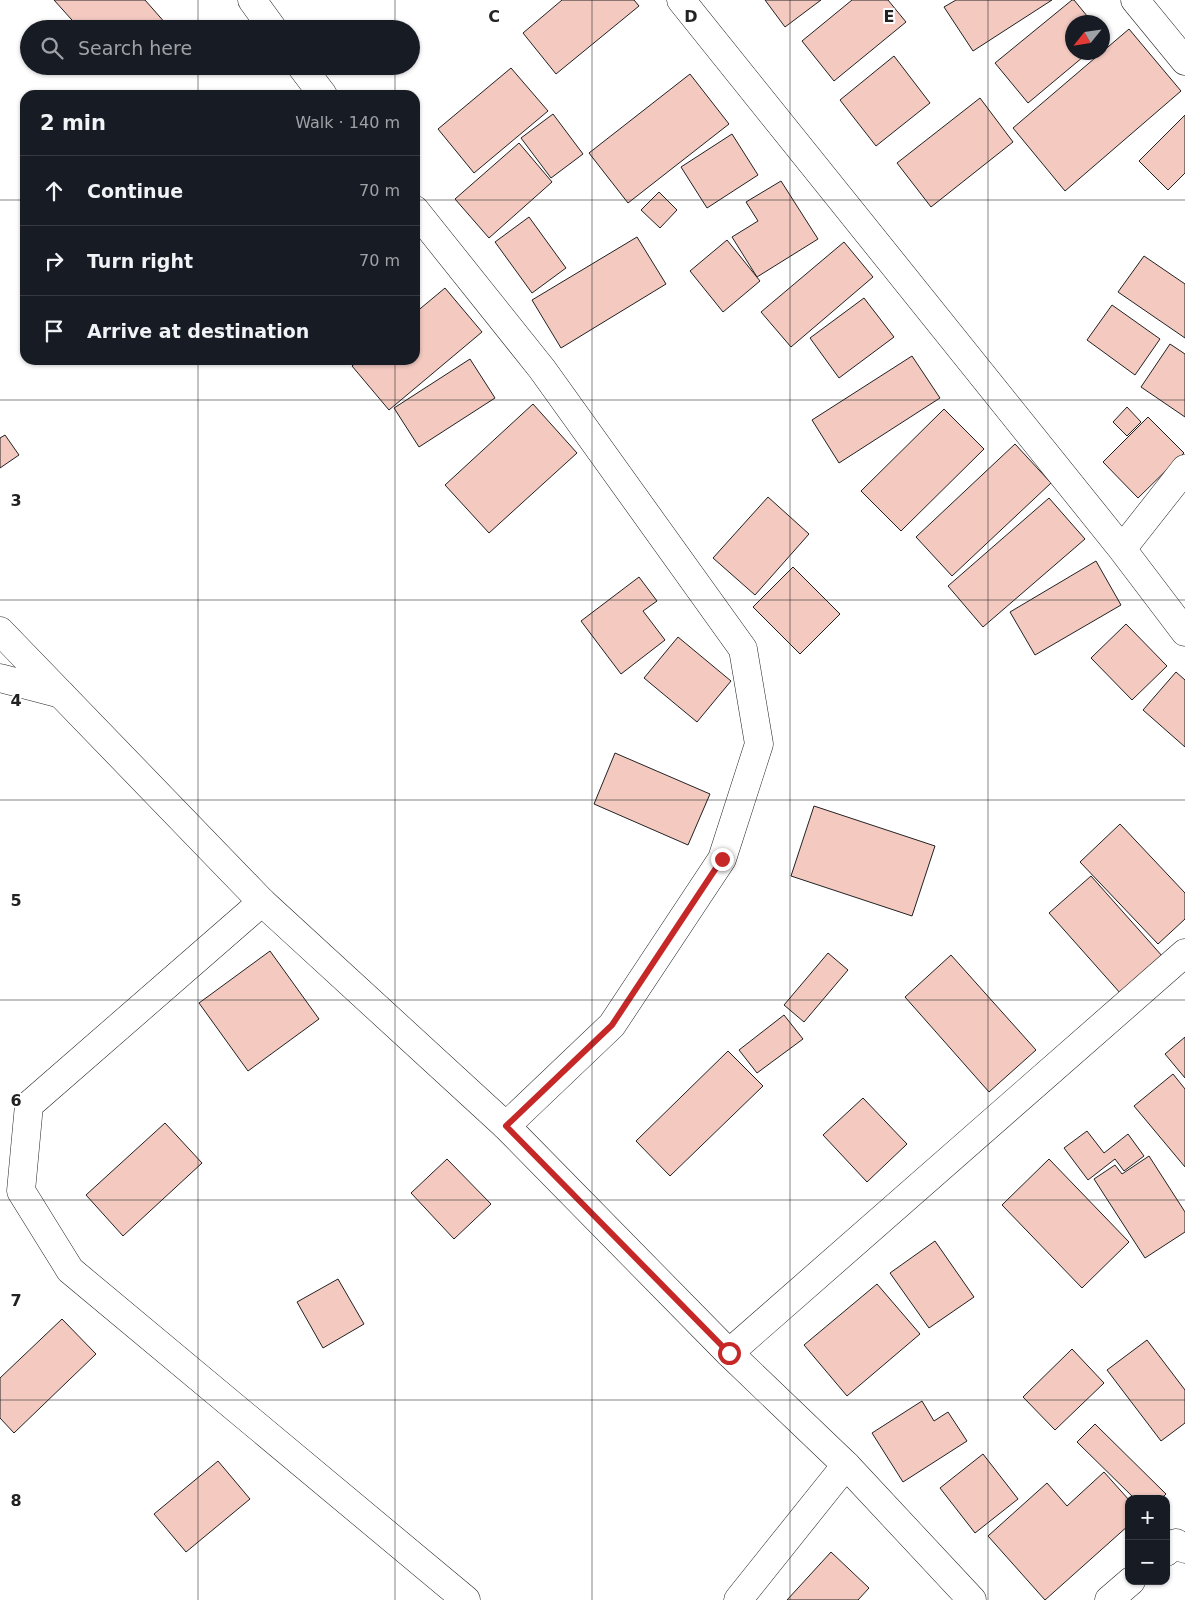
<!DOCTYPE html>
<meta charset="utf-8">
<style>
:root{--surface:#171b24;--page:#20242c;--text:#f1f3f6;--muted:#9ea1a6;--line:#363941}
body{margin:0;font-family:"DejaVu Sans",sans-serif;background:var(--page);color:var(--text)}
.controls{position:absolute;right:15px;bottom:15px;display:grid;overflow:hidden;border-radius:10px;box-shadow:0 1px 4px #0004}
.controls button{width:45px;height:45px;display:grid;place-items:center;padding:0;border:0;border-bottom:1px solid var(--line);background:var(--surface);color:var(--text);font:25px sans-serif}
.compass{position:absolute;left:1065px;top:15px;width:45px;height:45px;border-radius:50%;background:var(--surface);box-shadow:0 1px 4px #0004;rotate:240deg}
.stop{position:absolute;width:15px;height:15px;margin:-11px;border:4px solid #c62828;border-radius:50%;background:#fff}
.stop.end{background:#c62828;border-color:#fff;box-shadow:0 1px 5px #0008}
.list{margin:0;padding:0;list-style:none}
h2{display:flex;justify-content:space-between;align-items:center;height:65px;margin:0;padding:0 20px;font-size:21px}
h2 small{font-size:16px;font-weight:400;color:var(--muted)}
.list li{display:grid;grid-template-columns:32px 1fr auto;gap:15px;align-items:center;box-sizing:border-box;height:70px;padding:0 20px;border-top:1px solid var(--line)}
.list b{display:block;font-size:19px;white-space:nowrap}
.list em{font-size:16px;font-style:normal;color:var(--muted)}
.icon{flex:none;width:28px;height:28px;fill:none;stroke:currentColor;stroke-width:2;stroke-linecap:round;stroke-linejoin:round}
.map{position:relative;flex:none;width:1185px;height:1600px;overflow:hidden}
.search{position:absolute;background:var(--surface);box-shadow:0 1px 4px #0004;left:20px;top:20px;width:400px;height:55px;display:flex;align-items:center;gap:12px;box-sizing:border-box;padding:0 18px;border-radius:28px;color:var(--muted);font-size:19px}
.panel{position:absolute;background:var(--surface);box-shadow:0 1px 4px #0004;left:20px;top:90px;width:400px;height:275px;border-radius:15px}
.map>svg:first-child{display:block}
</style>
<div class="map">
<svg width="1185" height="1600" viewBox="0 0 1185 1600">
<rect width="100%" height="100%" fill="#fff"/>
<!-- building -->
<path fill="#f3c9c0" stroke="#222" d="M54,0h91l22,25 -4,4h-83z
M562,0h72l5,6 -83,68 -33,-41z
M765,0h56l-36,27z
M852,0h36l18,22 -72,59 -32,-40z
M956,0h96l-79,51 -29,-44z
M1072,0h2l18,22h-20v30h17l-61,51 -33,-40z
M1129,29l52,62 -116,100 -52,-63z
M894,56l36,47 -54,43 -36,-46z
M511,68l37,43 -74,62 -36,-44z
M690,74l39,50 -101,79 -39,-50z
M980,98l33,44 -82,65 -34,-44z
M553,114l30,40 -32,24 -30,-40z
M1185,115v58l-17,17 -29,-29z
M732,134l26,41 -51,33 -26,-41z
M519,143l33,39 -63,56 -34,-39z
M781,181l37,58 -61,38 -25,-40 26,-16 -12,-19z
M659,192l18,18 -17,18 -19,-18z
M529,217l37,51 -34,25 -37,-51z
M637,237l29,47 -105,64 -29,-48z
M727,240l33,41 -37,31 -33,-41z
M844,242l29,35 -82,70 -30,-35z
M1144,256l41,28v54l-67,-46z
M445,288l37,44 -93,78 -37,-44 7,-6h56v-47z
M864,298l30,39 -55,41 -29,-40z
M1112,305l48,34 -25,36 -48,-35z
M1170,344l15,10v63l-44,-30z
M912,356l28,42 -101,65 -27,-43z
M470,359l25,39 -76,49 -25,-39z
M533,404l44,49 -88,80 -44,-48z
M1127,407l14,15 -14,14 -14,-14z
M944,409l40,40 -83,82 -40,-40z
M1148,417l36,36 -46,45 -35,-36z
M5,435l14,20 -19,13v-30z
M1015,444l36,39 -99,93 -36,-39z
M768,497l41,37 -54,61 -42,-37z
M1049,498l36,41 -102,88 -35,-41z
M1096,561l25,44 -86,50 -25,-43z
M793,567l47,47 -40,40 -47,-47z
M639,577l18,24 -14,10 22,29 -44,34 -40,-53z
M1126,624l41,42 -35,34 -41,-42z
M678,637l53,44 -34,41 -53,-44z
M1176,672l9,8v67l-42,-37z
M615,753l95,41 -22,51 -94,-41z
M814,806l121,40 -23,70 -121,-40z
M1120,824l65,69v26l-27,25 -78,-82z
M1091,876l72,81 -42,37 -72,-81z
M270,951l49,68 -71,52 -49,-68z
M828,953l20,17 -44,52 -20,-17z
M951,955l85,95 -47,42 -84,-95z
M784,1015l19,24 -46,34 -18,-23z
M1185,1037v41l-20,-24z
M728,1051l35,35 -93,90 -34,-35z
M1173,1074l12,15v78l-51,-61z
M863,1098l44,46 -40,38 -44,-47z
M165,1123l37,40 -79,73 -37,-41z
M1087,1131l17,22 24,-19 16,22 -20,15 -9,-12 -27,21 -24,-32z
M1149,1156l36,56v20l-40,26 -51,-79 21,-14 7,9z
M447,1159l44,45 -37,35 -43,-46z
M1049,1159l80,83 -47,46 -80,-83z
M935,1241l39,56 -45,31 -39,-55z
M338,1279l26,45 -41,24 -26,-46z
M877,1284l43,50 -73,62 -43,-51z
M62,1319l34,35 -82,79 -14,-15v-40z
M1147,1340l38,50v33l-24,18 -54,-71z
M1072,1349l32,34 -49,47 -32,-33z
M922,1401l12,20 14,-9 19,29 -64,41 -31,-49z
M1095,1424l71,70 -5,5h-26l-58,-57z
M983,1454l35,45 -43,34 -35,-45z
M218,1461l32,38 -64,53 -32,-38z
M1104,1472l25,28v25l-84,75 -57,-64 59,-53 20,23z
M831,1552l38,36 -11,12h-71z"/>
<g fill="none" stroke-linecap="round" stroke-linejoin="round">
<!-- street casing -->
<g stroke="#222" stroke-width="29">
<path id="street" d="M252,0l21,29
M681,0l441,549 63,83
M1135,0l50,61
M301,66l22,29
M415,210l127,159 201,280 16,95 -37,115 -110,166 -106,101
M1122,549l63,-80
M0,678l61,16
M262,902l-233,203 -8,86 49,79 396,330
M729,1353l456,-400
M1166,1552l10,-9 9,6
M738,1600l108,-135
M1109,1600l22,-19"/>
</g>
<!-- secondary casing -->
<g stroke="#222" stroke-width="29">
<path id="secondary" d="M0,631l262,271 244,224 223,227 117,112 126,135"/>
</g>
<!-- street -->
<use href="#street" stroke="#fff" stroke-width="28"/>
<!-- secondary -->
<use href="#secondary" stroke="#fff" stroke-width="28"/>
</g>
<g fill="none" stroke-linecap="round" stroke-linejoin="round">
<!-- route -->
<path stroke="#c62828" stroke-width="6" d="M722,859l-110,166 -106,101 223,227"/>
</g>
<!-- grid -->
<path fill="none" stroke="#222" stroke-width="1" stroke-opacity="0.55" d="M198,0v29M395,0v29M592,0v1600M790,0v1600M988,0v1600M198,66v29M395,66v29M0,200h25M415,200h770M198,360v1240M395,360v1240M0,400h1185M0,600h1185M0,800h1185M0,1000h1185M0,1200h1185M0,1400h1185"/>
<g font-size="16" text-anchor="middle" font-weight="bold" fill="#222" stroke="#fff" stroke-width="4" stroke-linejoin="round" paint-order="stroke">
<text x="494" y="22">C</text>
<text x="691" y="22">D</text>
<text x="889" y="22">E</text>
<text x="16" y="506">3</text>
<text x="16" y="706">4</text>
<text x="16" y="906">5</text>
<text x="16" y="1106">6</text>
<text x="16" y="1306">7</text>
<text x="16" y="1506">8</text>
</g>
</svg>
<div class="controls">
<button>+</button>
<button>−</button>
</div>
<svg class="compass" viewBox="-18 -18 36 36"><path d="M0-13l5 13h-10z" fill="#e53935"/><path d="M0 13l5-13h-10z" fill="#9ea1a6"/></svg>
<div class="stop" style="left:729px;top:1353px"></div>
<div class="stop end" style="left:722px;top:859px"></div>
<div class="search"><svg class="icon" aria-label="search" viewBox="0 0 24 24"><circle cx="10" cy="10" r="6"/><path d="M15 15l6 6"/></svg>Search here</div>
<section class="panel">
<h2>2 min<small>Walk · 140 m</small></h2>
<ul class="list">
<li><svg class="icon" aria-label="ahead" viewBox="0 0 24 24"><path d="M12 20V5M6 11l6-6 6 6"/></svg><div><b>Continue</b></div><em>70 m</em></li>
<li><svg class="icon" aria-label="right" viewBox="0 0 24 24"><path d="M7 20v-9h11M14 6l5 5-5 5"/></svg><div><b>Turn right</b></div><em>70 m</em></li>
<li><svg class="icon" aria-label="arrive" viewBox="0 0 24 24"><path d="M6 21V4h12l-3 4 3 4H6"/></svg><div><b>Arrive at destination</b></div></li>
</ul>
</section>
</div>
